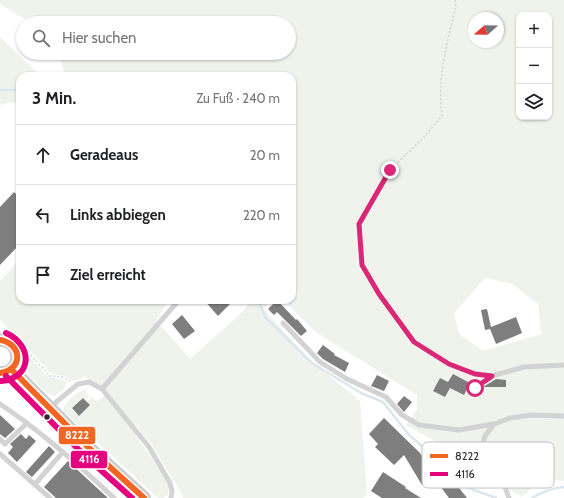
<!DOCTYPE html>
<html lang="de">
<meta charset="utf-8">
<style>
:root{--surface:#fff;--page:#f6f6f6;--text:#202124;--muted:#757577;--line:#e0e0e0}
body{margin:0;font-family:Cabin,sans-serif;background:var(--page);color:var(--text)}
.controls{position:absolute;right:12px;top:12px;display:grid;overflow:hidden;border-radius:8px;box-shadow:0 1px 3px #0004}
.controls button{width:36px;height:36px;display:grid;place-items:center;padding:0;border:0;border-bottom:1px solid var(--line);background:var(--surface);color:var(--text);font:20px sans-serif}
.compass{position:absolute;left:468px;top:12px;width:36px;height:36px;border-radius:50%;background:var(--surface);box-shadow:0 1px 3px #0004;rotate:250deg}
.stop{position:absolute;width:12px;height:12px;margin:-9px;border:3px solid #db2777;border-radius:50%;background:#fff}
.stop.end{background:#db2777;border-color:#fff;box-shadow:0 1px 4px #0008}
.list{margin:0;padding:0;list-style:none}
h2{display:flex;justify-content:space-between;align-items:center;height:52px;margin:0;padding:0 16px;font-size:17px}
h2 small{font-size:13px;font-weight:400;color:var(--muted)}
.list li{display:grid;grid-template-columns:26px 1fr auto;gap:12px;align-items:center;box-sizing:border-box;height:60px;padding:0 16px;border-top:1px solid var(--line)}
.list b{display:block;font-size:15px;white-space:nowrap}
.list em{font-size:13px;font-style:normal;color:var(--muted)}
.icon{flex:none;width:22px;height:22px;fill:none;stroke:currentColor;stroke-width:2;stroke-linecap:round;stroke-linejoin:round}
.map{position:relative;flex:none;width:564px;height:498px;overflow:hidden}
.search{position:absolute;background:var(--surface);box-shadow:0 1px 3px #0004;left:16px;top:16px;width:280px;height:44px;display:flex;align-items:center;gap:10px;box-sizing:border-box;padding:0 14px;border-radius:22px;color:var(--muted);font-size:15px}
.panel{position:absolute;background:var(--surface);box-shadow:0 1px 3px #0004;left:16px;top:72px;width:280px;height:232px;border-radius:12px}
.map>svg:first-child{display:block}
</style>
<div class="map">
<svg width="564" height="498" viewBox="0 0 564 498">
<rect width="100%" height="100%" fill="#fff"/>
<!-- green -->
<path fill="#f0f3ec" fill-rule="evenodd" d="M0,0h564v481l-19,-3 -24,19 -43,-29 -29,-3 -17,-26 -26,-14 11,-16v-14l-100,-62 -34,-33h9v-224h-227l-5,-19 -3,-4h232v-30h-258l-31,-19zM519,15h30v102h-30zM474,18h24v24h-24zM485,278l27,6 26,20 3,30 -58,17 -24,-17 -5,-21z
M0,37l41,39h-21v28l-9,-2 -11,3z
M20,259v41h149l-13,20 34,39 50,-45 12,-14h19l-8,8 44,49 53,44 7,93 -4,4h-180v-2l-31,-51 -51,-59 -16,-9 -10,4 -11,-5 -12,-2 -52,-54v-39z
M26,352l20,23c6,4 14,3 21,7l-2,6 -10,8c-11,-1 -24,-20 -31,-28l-1,-5 2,-10z
M87,388l-1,6 4,2 -4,4 -3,-3 -12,11 8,8 11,-11 -3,-3 5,-4 6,3 7,-6 15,18 42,60 7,13 -1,9 -5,3h-5l-95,-87c3,-12 14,-18 24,-23z"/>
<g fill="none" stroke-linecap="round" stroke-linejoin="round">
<!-- stream -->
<path stroke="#dbe7ee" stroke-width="2.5" d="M0,90h16l4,3
M258,300l8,18 46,45 49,30 22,9 26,33 41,35 16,17 30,11
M532,498c10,-6 20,-10 32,-11"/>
</g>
<!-- building -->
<path fill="#7e7e7e" d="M14,192l6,6v46l-20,21v-58z
M204,300h30l-16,16z
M277,300l19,20 1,-1 10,12 -6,5 -24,-24 -3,3 -6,-6z
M487,309l4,18 25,-10 6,16 -26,11 -6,-15 -5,1 -4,-20z
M182,315l13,16 -11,8 -12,-15z
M323,345l12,9 -1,1 15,8 -4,9 -22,-13 -6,-6z
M453,374l17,9 -6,12 -14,-7 -5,9 -12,-6 7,-13 8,4z
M377,375l12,6 -5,10 -13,-5z
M496,379l10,1v7h-23z
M404,396l8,6 -8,10 -7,-8z
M83,398l7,7 -11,11 -7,-8z
M0,415l15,14 -10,9 -5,-4z
M384,418l36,35 12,20 10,-7 25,32h-18l-15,-20 -12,7 -18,-30 -10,10 -19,-18 3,-3 -9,-10z
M21,434l5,5 3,-4 7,6 -19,21 -9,-9 5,-6 -3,-3z
M49,446l6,6 -23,25 -6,-5z
M68,461l16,15 24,22h-52l-12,-11z
M383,472l23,15 -1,1 16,10h-39l-11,-7z"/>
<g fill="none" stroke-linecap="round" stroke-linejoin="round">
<!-- path -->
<path stroke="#d3d3d3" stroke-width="1.5" stroke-dasharray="2 2" stroke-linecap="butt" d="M455,0l1,6c-9,37 -19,71 -14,110l-18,21 -34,33 -22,37 -9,17 3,41 17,28 35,49 35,22 26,10 8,1
M28,352l22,24 12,1 9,4"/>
<!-- service -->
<path stroke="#d3d3d3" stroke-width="5" d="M283,323l37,39 27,17 39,18 16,18 17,10 40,5 35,-6
M475,387l20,-12 29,-8 40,-2
M102,389l77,-89
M0,404c41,27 78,60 114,94
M49,408l29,-24 11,-2 13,7 47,58 21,36 2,8 -1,7
M0,439l5,5 22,-21
M0,454l50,44
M35,484l28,-32
M509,498l-4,-11 -20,-21 -3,-9v-11l3,-10 9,-12 16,-6 21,-3 33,1"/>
<!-- secondary -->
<path stroke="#ccc" stroke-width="14" d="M0,340c23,-1 23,35 0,33
M12,370l78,79 54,49"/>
<!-- bus-1 casing -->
<g stroke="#fff" stroke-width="9">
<path id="bus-1" d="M0,340c23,4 23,30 0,33
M12,370l78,79 54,49"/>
</g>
<!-- bus-2 casing -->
<g stroke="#fff" stroke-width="9">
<path id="bus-2" d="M6,376l78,79 48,43
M1,381c32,-3 32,-36 5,-48"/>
</g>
<!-- bus-1 -->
<use href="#bus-1" stroke="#f26522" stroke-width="6"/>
<!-- bus-2 -->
<use href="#bus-2" stroke="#e5007d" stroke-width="6"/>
</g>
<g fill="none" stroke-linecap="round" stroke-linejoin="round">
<!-- route -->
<path stroke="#db2777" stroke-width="5" d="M390,170l-31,54 3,41 17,29 35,48 35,22 26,10 17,2 -17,12"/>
</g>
<!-- markers -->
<circle fill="#2e2e2e" stroke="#fff" stroke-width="1.5" cx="47" cy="417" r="3.5"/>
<!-- legend -->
<rect x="422" y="442" width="132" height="46" rx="6" fill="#fff" stroke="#c0c0c0" stroke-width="1"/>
<rect x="430" y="454" width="18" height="4" fill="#f26522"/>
<rect x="430" y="472" width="18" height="4" fill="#e5007d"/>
<g font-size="11" fill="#2e2e2e">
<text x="455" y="460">8222</text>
<text x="455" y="478">4116</text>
</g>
<g stroke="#fff" stroke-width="1.5">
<rect x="58" y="426" width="38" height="19" rx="4" fill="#f26522"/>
<rect x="70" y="450" width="38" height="19" rx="4" fill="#e5007d"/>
</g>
<g font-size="11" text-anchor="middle" font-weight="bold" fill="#fff">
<text x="77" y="439">8222</text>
<text x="89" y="463">4116</text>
</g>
</svg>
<div class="controls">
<button>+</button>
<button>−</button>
<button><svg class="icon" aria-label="layers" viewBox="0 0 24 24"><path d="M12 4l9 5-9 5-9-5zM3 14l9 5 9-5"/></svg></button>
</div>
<svg class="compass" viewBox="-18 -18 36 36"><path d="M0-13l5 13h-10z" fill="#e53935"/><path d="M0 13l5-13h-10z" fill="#757577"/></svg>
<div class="stop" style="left:475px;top:388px"></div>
<div class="stop end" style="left:390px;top:170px"></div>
<div class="search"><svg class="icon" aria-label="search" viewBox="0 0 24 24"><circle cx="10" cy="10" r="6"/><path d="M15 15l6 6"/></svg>Hier suchen</div>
<section class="panel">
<h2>3 Min.<small>Zu Fuß · 240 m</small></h2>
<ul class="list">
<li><svg class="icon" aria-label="ahead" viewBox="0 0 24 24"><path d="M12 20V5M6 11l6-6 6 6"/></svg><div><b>Geradeaus</b></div><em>20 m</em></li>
<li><svg class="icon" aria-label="left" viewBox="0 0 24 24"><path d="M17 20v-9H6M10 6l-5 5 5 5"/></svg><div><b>Links abbiegen</b></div><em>220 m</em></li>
<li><svg class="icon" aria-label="arrive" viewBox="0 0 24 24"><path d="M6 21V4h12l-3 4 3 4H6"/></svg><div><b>Ziel erreicht</b></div></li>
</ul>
</section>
</div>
